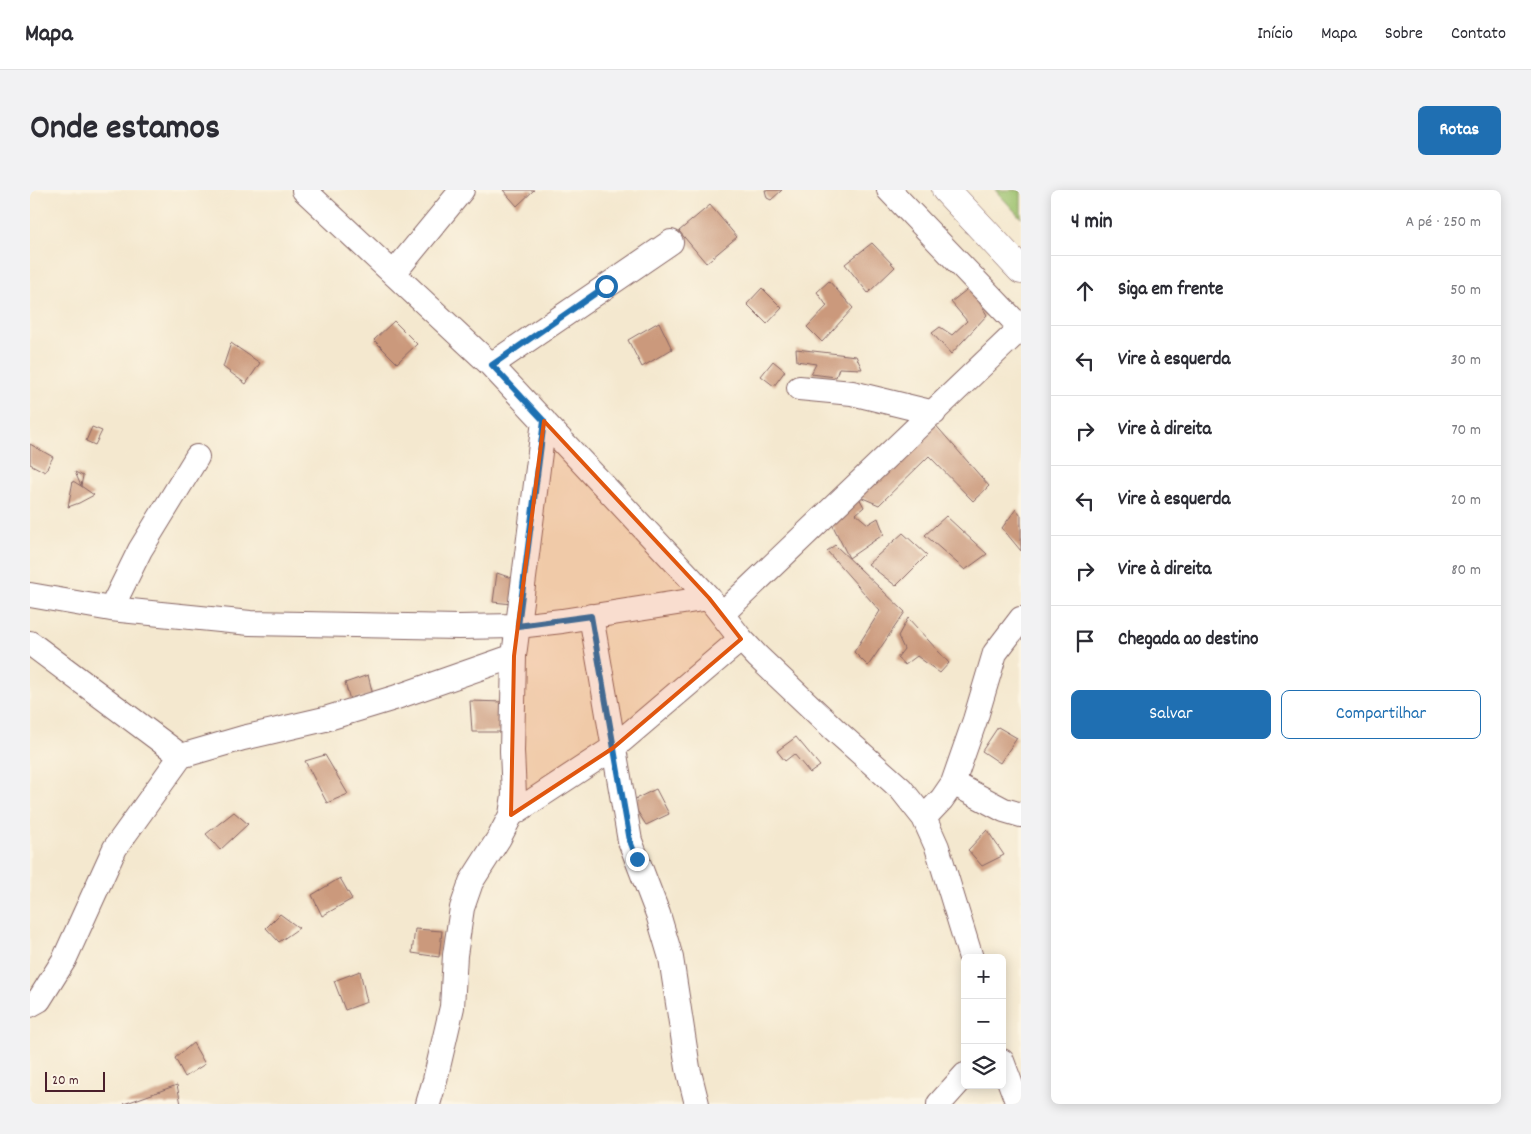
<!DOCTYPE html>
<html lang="pt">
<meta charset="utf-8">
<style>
:root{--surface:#fff;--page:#f2f2f3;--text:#2b2b33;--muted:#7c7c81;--line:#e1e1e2;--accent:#1f6fb2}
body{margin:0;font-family:Dekko,sans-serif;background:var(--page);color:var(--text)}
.controls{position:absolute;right:15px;bottom:15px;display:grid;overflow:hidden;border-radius:8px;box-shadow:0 2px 12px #0003}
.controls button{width:45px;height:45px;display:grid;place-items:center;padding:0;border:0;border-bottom:1px solid var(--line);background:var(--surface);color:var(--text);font:25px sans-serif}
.scale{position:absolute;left:15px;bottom:12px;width:60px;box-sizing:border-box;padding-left:5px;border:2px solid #4a1f2b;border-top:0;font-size:14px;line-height:18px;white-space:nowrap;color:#4a1f2b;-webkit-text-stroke:4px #fcf5e5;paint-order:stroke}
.stop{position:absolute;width:15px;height:15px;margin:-11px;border:4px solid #1f6fb2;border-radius:50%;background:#fff}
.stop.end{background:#1f6fb2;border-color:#fff;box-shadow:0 1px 5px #0008}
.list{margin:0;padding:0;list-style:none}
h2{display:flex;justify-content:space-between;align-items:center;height:65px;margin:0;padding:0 20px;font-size:21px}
h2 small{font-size:16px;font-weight:400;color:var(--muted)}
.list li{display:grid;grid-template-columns:32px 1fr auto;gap:15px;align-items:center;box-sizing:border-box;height:70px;padding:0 20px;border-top:1px solid var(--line)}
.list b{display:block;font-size:19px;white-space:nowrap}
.list em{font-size:16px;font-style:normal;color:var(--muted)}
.actions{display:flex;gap:10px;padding:15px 20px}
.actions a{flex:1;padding:11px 0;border:1px solid var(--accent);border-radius:8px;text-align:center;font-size:18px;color:var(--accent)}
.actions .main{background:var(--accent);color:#fff}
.icon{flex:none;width:28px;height:28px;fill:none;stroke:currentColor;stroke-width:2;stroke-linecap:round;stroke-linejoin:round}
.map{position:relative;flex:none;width:991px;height:914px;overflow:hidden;border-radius:8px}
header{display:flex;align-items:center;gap:30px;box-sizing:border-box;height:70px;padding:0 25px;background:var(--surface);border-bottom:1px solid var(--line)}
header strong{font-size:24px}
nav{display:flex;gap:28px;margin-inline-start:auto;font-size:18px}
.intro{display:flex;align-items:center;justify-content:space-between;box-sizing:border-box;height:120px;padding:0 30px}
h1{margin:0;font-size:35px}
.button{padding:12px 22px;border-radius:8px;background:var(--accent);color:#fff;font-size:18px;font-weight:700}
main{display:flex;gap:30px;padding:0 30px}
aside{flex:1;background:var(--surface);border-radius:8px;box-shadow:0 2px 12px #0003}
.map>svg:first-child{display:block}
</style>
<header>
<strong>Mapa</strong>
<nav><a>Início</a><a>Mapa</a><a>Sobre</a><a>Contato</a></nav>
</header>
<div class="intro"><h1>Onde estamos</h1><a class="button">Rotas</a></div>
<main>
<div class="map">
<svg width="991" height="914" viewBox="0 0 991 914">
<rect width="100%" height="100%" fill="#fcf5e5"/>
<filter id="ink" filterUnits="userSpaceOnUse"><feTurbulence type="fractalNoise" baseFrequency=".02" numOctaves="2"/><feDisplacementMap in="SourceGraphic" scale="10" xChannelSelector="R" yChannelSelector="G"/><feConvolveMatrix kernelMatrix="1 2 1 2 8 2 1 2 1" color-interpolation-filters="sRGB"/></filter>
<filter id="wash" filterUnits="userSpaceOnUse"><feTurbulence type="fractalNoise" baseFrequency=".0096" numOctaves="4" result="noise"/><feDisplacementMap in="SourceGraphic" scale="20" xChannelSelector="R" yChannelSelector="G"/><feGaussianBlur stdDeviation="1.12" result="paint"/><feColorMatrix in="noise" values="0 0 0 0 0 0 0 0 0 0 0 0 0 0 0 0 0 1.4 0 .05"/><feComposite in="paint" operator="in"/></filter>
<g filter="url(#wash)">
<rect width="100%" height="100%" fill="#f4e8cf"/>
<!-- green -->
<path fill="#9bc16d" stroke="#72704c" d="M965,0h26v28z"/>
<g id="blocks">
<!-- building -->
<path fill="#cb997b" d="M473,0h31l-17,16z
M735,0h17l-11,10 -4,-2z
M680,15l27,32 -31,26 -27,-32z
M842,53l23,24 -27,26 -23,-29z
M799,91l24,27 -31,34 -15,-15 20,-21 -10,-14z
M940,97l17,28 -36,39 -19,-21 8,-6 12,8 15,-14 -16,-19z
M732,98l20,20 -15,16 -20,-20z
M364,131l23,23 -20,19 -23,-23z
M629,132l13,27 -30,18 -14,-27z
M201,153l29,20 -14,21 -23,-17z
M766,159l60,7 6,13 -23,-1 -3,9 -25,-3 5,-10 -19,-3z
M743,171l12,10 -11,15 -13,-10z
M903,232l56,64 -16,15 -44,-45 -50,49 -21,-9z
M62,237l10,4 -7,14 -9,-4z
M0,254l23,13 -8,15 -15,-8z
M45,282l8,4 -2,10 13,9 -15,8 -11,4 5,-26 8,5z
M828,306l6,11 -8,7 12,10 10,-6 6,16 -35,24 -17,-34z
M986,319l5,6v36l-19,-23z
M916,326l41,38 -22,16 -40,-35z
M873,343l24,22 -31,31 -28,-22z
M805,355l70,67 -37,54 -14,-14 26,-41 -53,-60z
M467,383l20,7 -5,24 -19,-2z
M878,428l41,45 -9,10 -23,-17 -12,9 -8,-7 7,-9 -6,-13z
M338,485l5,20 -23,5 -5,-17z
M440,511l34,1 -3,30h-29z
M968,537l19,11 -17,25 -18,-12z
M766,547l24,29 -10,7 -16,-19 -9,7 -8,-10z
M295,565l23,39 -21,9 -22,-42z
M626,599l13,25 -23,11 -15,-24z
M204,622l14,12 -28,26 -14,-16z
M957,640l17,25 -22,11 -14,-16z
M310,688l12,21 -30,17 -10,-21z
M250,724l19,14 -20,14 -13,-14z
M385,739l27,2 -3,26 -27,-4z
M330,781l7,31 -22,8 -11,-29z
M163,853l12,21 -20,13 -10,-19z
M147,895l4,19h-57z"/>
</g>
</g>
<g filter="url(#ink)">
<use href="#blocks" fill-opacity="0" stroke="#866564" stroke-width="1"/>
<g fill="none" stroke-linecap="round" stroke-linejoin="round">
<!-- street casing -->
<g stroke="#866564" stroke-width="26">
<path id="street" d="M274,0l187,175 218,233 32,41 17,18 77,73 66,59 23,29 13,29 34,111
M859,0l132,138
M364,83l68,-83
M461,175l180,-123
M769,198l53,5 82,20
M0,405l81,14 139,14 209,4 59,-1 44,-5 147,-23
M81,419l29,-59 57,-93
M692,424l299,-286
M561,426l39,225 28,73 13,44 17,110 9,36
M0,453l151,113
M923,593l22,-63 20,-67 26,-34
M481,625l102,-67 128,-109
M894,628l18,-19 11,-16 51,27 17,5
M0,815l9,-5 25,-40 51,-112 66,-92 62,-18 82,-19 69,-21 120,-42 30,-235
M972,871l16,43
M398,914l7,-24 17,-73 3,-52 7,-47 9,-26 28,-44 12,-23 3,-20 -2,-44 2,-95
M909,914l26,-29"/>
</g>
<!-- primary casing -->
<g stroke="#866564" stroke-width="29">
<path id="primary" d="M916,0l75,80"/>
</g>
<!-- street -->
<use href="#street" stroke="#fff" stroke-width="24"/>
<!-- primary -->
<use href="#primary" stroke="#fff" stroke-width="28"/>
</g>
</g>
<g fill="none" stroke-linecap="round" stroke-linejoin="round" filter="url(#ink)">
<!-- route -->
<path stroke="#1f6fb2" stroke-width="6" d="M576,96l-114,79 52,56 -26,205 73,-10 39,225 7,18"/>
</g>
<!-- marked area -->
<path fill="#e0560e" fill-opacity="0.2" stroke="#e0560e" stroke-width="4" stroke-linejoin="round" d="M514,231l165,177 32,41 -128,109 -102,67 3,-159z"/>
</svg>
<div class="controls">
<button>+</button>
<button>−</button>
<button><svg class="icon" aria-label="layers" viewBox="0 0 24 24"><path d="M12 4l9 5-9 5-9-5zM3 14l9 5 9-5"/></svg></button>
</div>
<div class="scale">20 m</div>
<div class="stop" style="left:576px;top:96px"></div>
<div class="stop end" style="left:607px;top:669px"></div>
</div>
<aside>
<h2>4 min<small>A pé · 250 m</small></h2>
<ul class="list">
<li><svg class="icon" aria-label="ahead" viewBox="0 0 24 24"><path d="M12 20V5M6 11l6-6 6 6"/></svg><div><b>Siga em frente</b></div><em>50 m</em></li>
<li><svg class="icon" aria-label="left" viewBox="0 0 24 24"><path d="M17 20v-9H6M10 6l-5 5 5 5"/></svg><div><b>Vire à esquerda</b></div><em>30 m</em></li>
<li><svg class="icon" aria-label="right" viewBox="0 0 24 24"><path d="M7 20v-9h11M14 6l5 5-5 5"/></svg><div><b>Vire à direita</b></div><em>70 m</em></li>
<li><svg class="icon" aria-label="left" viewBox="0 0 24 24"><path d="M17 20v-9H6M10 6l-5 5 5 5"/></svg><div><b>Vire à esquerda</b></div><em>20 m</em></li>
<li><svg class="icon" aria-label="right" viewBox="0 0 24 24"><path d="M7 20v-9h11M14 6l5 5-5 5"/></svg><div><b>Vire à direita</b></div><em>80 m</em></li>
<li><svg class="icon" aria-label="arrive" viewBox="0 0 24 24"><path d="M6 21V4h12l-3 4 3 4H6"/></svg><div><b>Chegada ao destino</b></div></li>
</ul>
<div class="actions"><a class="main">Salvar</a><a>Compartilhar</a></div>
</aside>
</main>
